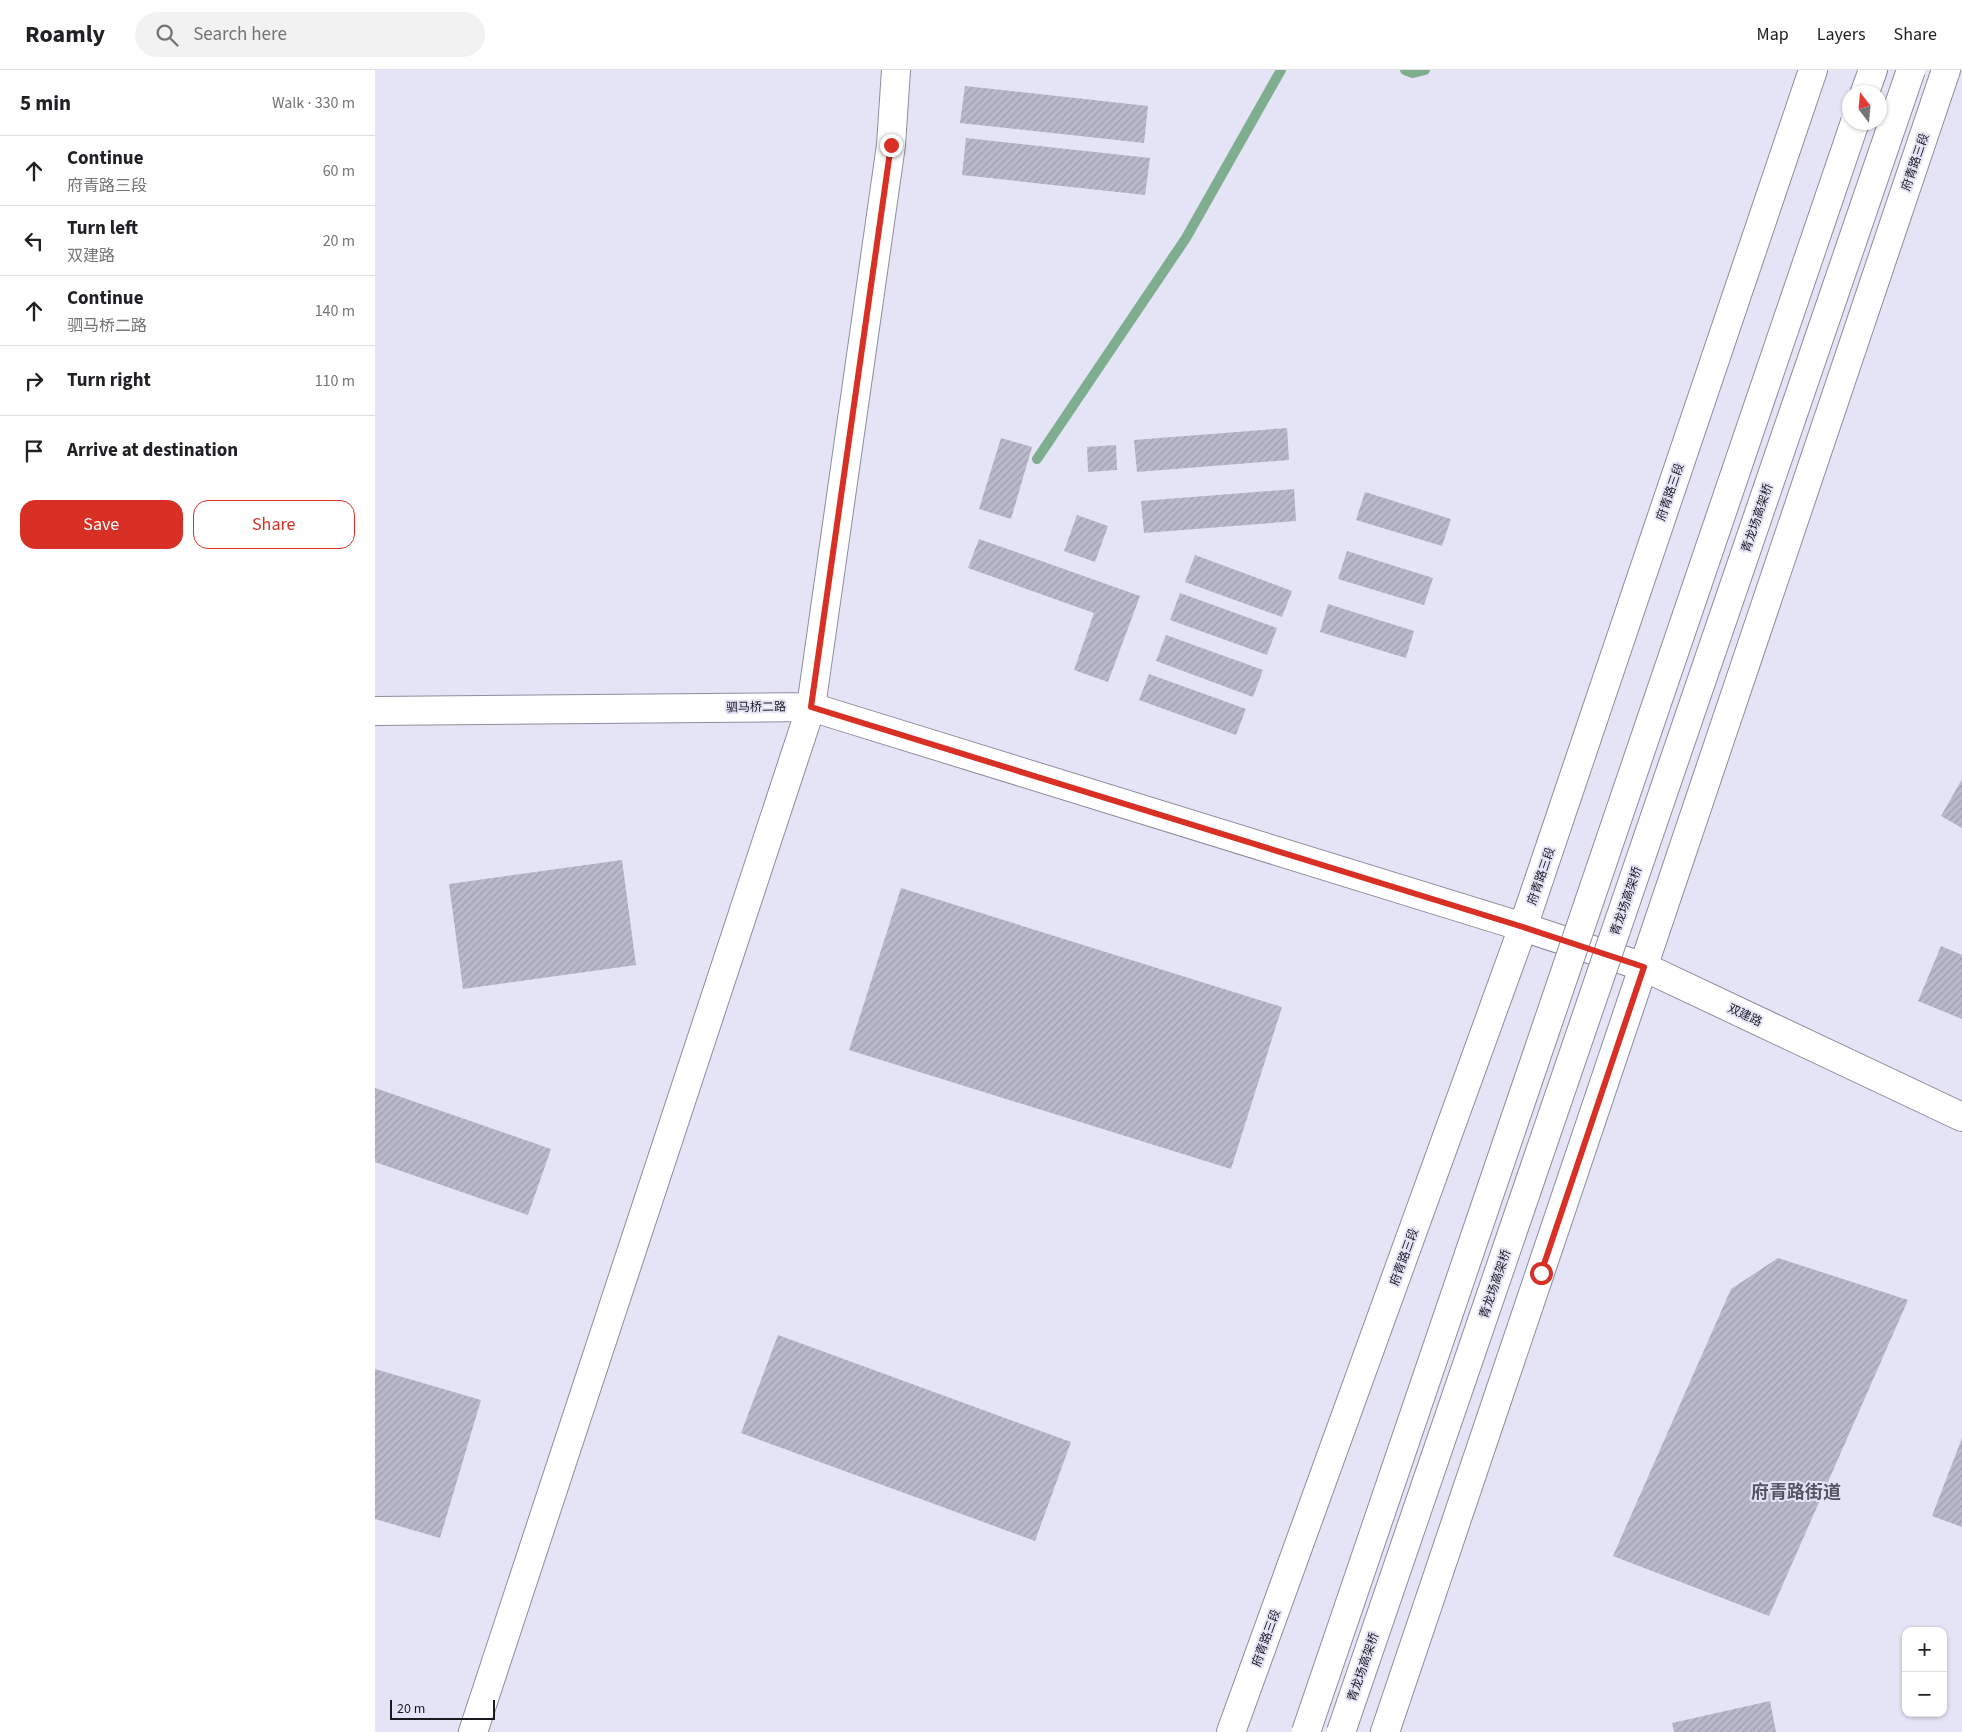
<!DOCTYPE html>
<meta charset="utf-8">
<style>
:root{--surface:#fff;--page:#f2f2f2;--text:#202124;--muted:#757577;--line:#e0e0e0;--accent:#d93025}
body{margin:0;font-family:"Source Sans 3","Noto Sans SC",sans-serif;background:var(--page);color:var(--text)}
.controls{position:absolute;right:15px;bottom:15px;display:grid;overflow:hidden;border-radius:10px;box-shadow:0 1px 4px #0004}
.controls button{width:45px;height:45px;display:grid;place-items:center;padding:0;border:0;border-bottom:1px solid var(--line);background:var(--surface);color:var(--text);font:25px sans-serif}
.compass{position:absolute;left:1467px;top:15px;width:45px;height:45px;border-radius:50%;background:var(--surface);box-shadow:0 1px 4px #0004;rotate:344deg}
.scale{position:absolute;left:15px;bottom:12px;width:105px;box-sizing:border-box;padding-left:5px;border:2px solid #191920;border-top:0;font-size:14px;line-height:18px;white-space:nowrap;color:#191920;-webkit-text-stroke:4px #e4e4f6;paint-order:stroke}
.stop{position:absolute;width:15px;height:15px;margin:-11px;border:4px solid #d93025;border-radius:50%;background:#fff}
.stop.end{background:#d93025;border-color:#fff;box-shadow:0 1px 5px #0008}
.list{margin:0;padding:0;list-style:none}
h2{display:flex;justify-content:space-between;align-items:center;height:65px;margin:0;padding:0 20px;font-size:21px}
h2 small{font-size:16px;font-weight:400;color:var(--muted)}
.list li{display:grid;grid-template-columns:32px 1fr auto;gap:15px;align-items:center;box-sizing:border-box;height:70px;padding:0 20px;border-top:1px solid var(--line)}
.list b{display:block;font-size:19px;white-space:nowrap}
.list p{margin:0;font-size:16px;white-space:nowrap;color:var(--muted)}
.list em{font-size:16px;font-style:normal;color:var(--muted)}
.actions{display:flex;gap:10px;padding:15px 20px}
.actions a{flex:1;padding:11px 0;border:1px solid var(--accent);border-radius:15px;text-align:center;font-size:18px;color:var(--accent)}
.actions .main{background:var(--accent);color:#fff}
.icon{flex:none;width:28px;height:28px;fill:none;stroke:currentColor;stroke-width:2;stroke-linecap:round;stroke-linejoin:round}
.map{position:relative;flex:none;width:1587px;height:1662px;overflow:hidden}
header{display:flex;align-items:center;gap:30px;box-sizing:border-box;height:70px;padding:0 25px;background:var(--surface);border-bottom:1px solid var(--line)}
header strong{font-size:24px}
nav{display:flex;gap:28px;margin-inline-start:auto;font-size:18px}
.search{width:350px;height:45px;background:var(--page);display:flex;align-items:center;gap:12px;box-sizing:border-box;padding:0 18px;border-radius:28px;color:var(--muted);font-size:19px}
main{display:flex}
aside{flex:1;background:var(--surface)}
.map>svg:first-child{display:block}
</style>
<header>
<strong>Roamly</strong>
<div class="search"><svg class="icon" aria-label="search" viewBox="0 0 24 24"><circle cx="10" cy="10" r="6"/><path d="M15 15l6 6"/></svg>Search here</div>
<nav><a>Map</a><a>Layers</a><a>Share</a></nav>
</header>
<main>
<aside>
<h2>5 min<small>Walk · 330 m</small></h2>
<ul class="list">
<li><svg class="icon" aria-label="ahead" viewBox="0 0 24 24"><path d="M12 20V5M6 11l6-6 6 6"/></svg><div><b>Continue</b><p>府青路三段</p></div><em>60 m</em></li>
<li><svg class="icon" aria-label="left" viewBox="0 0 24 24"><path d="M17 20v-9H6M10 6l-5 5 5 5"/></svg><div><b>Turn left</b><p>双建路</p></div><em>20 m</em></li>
<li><svg class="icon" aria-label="ahead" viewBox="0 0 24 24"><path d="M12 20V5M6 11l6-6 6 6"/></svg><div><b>Continue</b><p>驷马桥二路</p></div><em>140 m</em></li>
<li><svg class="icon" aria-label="right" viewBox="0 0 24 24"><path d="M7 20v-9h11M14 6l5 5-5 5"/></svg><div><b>Turn right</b></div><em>110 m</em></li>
<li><svg class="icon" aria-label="arrive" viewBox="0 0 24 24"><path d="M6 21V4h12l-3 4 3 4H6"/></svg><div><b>Arrive at destination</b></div></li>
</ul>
<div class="actions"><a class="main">Save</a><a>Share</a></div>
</aside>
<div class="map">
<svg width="1587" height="1662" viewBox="0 0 1587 1662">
<defs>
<pattern id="building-hatch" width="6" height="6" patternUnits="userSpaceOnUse" patternTransform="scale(1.25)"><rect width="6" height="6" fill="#bab9cc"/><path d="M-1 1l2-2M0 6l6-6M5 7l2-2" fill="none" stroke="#9f9eaf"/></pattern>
</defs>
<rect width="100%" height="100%" fill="#e4e4f6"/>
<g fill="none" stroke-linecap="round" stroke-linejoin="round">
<!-- stream -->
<path stroke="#7fae8f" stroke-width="10" d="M1030,0l8,3 12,-3
M662,389l149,-221 95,-168"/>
</g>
<!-- building -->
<path fill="url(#building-hatch)" d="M590,16l183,20 -4,37 -184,-20z
M591,68l184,20 -5,37 -183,-20z
M912,358l2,32 -152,12 -3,-32z
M626,368l31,9 -21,72 -32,-10z
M741,375l1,25 -29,2 -1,-25z
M919,419l2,32 -152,12 -3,-32z
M990,422l86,27 -9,27 -86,-26z
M702,445l31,11 -13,36 -31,-11z
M604,469l161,57 -32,86 -34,-12 20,-57 -126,-45z
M972,481l86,27 -9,27 -86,-26z
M820,485l97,36 -10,26 -97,-35z
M805,523l97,35 -10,27 -97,-35z
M953,534l86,27 -8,27 -86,-26z
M791,565l97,35 -10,27 -97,-36z
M774,604l97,35 -10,26 -97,-35z
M1587,709v49l-21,-12z
M247,790l14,105 -173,24 -14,-105z
M526,818l381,119 -51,162 -382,-119z
M1566,876l21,9v64l-44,-18z
M0,1018l176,61 -23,66 -153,-53z
M1403,1188l130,42 -139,316 -156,-60 118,-267z
M403,1265l293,107 -36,99 -294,-108z
M0,1299l106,31 -41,138 -65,-19z
M1587,1368v89l-30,-11z
M1395,1631l6,31h-102l-2,-9z"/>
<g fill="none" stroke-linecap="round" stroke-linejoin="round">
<!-- minor casing -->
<g stroke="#8d8d9e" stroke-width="30">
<path id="minor" d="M0,641l436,-4 712,220
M98,1662l338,-1025 80,-562 5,-75"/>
</g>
<!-- tertiary casing -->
<g stroke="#8d8d9e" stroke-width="30">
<path id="tertiary" d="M1148,857l121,40 318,150"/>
</g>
<!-- primary casing -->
<g stroke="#8d8d9e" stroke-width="30">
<path id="primary" d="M856,1662l292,-805 290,-857
M1010,1662l561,-1662"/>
</g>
<!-- trunk casing -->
<g stroke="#8d8d9e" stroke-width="30">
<path id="trunk" d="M1490,22l8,-22"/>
</g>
<!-- minor -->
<use href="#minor" stroke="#fff" stroke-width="28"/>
<!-- tertiary -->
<use href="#tertiary" stroke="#fff" stroke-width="28"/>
<!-- primary -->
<use href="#primary" stroke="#fff" stroke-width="28"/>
<!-- trunk -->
<use href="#trunk" stroke="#fff" stroke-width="28"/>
<!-- trunk-bridge casing -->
<g stroke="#8d8d9e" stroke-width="30" stroke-linecap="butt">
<path id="trunk-bridge" d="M931,1662l549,-1610
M966,1662l570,-1662"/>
</g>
<!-- trunk-bridge -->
<use href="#trunk-bridge" stroke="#fff" stroke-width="28"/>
</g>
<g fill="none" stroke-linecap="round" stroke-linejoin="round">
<!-- route -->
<path stroke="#d93025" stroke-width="6" d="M516,75l-80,562 712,220 121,40 -103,306"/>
</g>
<g text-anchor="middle" stroke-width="4" stroke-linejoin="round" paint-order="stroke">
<!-- street labels -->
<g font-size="12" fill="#191920" stroke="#e4e4f6">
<text transform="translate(1540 92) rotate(-71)" y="4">府青路三段</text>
<text transform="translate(1295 422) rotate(-71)" y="4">府青路三段</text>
<text transform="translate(1382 448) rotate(-71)" y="4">青龙场高架桥</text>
<text transform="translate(381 637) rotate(-1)" y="4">驷马桥二路</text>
<text transform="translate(1166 806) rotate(-71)" y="4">府青路三段</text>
<text transform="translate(1251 831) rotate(-71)" y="4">青龙场高架桥</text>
<text transform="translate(1370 945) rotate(25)" y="4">双建路</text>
<text transform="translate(1029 1187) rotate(-70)" y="4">府青路三段</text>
<text transform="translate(1120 1214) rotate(-71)" y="4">青龙场高架桥</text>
<text transform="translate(891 1568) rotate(-70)" y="4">府青路三段</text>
<text transform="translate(988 1597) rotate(-71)" y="4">青龙场高架桥</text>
</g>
<!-- district labels -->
<g font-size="18" font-weight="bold" fill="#545463" stroke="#e4e4f6">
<text x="1421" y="1428">府青路街道</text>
</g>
</g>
</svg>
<div class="controls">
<button>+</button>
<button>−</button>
</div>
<svg class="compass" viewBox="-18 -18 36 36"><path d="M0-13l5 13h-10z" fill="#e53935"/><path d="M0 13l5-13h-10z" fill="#757577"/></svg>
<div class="scale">20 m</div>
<div class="stop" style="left:1166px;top:1203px"></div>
<div class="stop end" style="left:516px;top:75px"></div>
</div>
</main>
